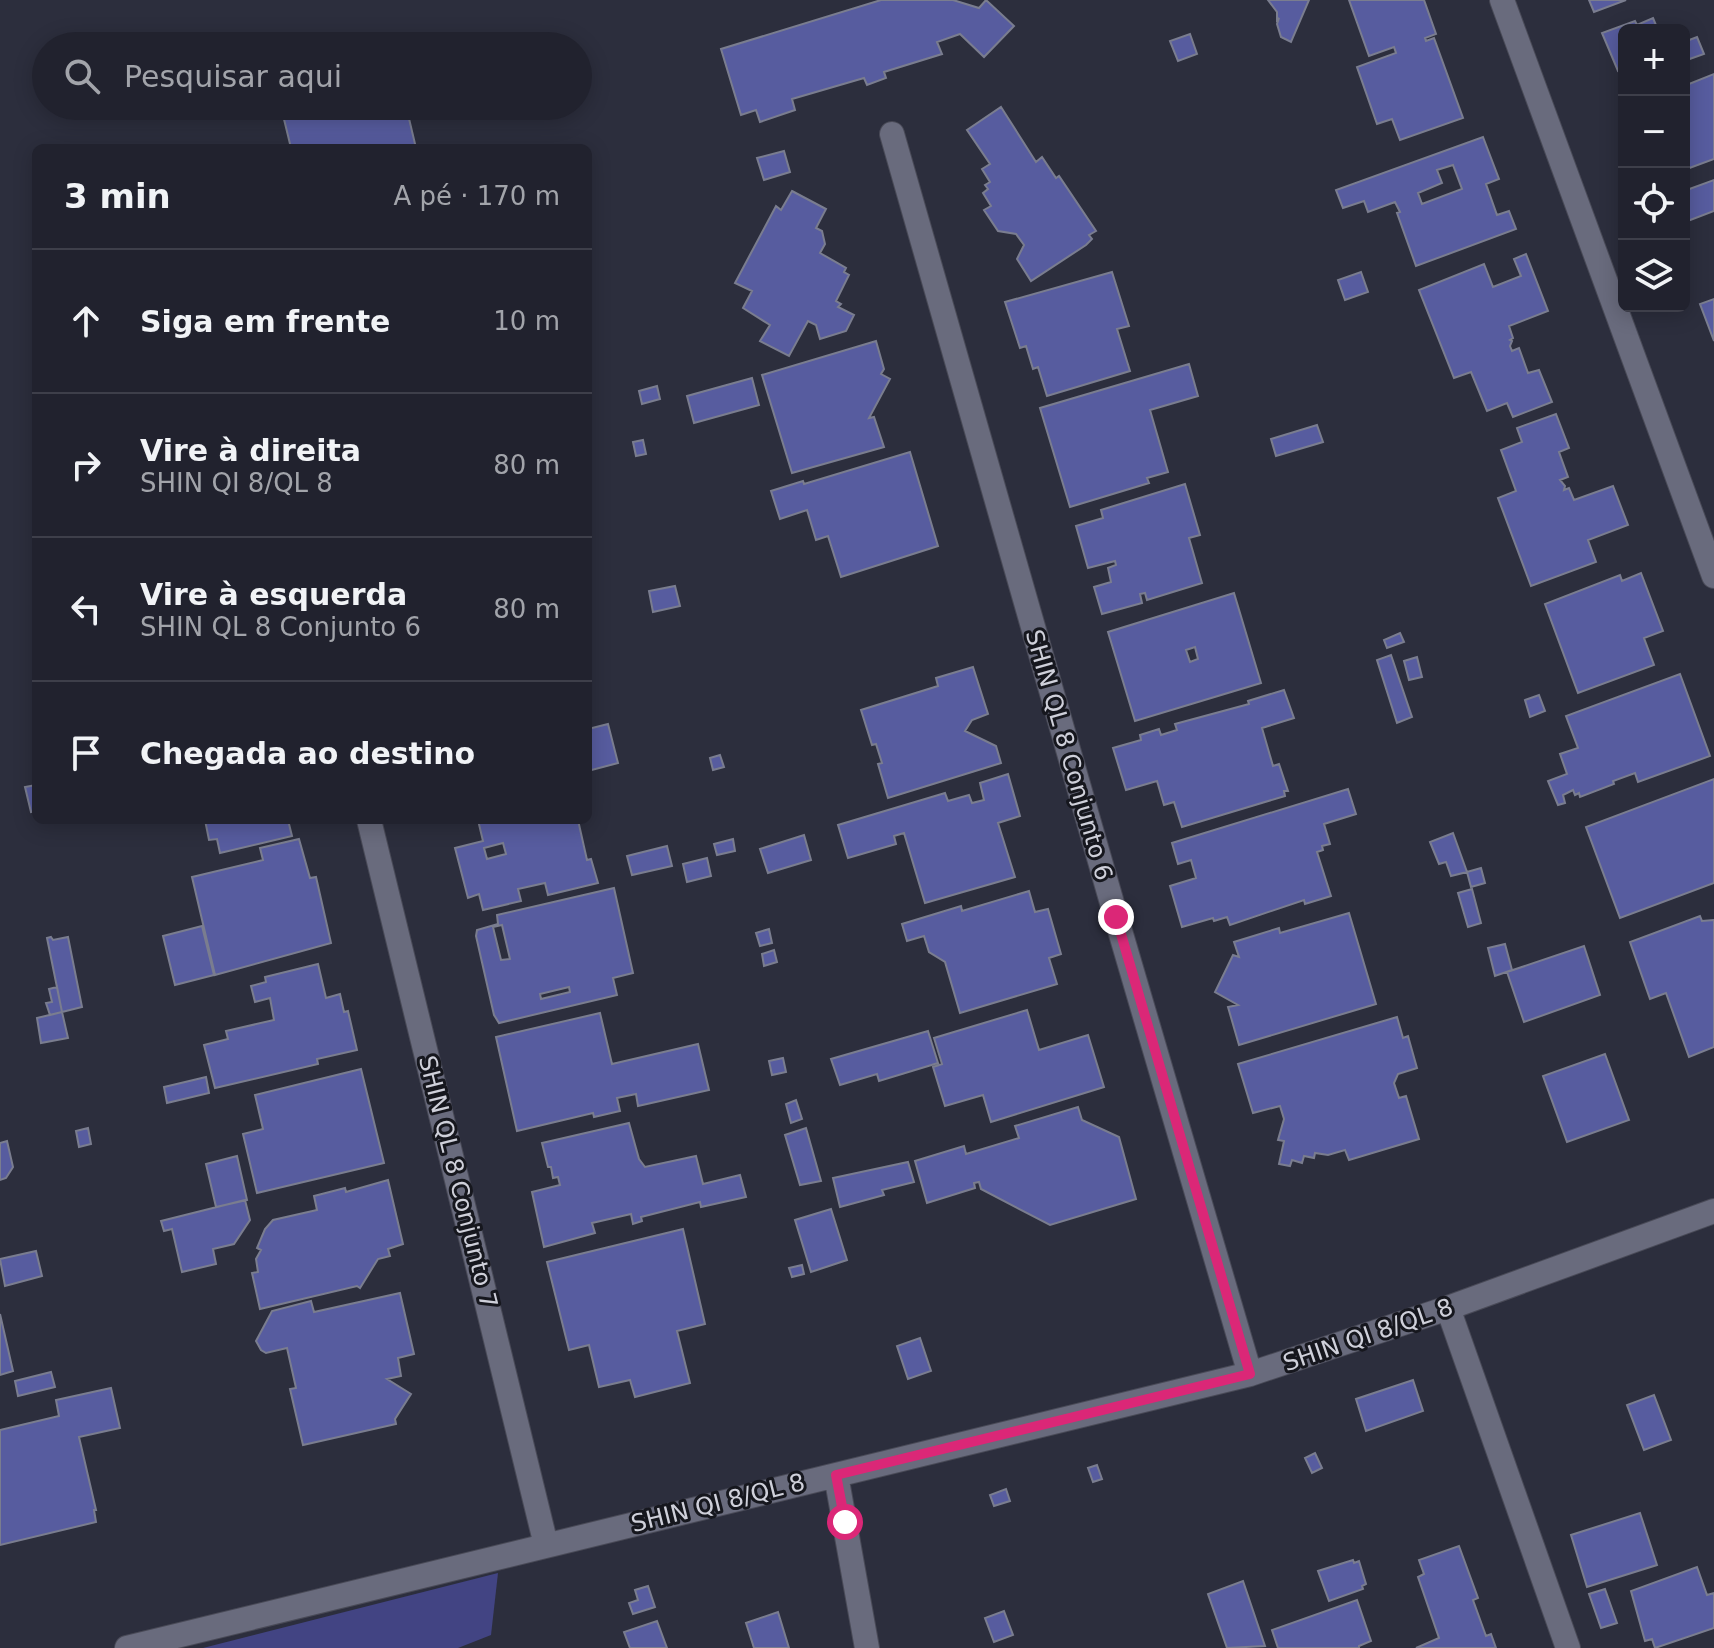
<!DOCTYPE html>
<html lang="pt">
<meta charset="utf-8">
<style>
:root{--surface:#21222e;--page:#2d2f3a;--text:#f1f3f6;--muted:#a2a4aa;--line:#3e3f4a}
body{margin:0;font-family:"DejaVu Sans",sans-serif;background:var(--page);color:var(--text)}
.controls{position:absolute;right:24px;top:24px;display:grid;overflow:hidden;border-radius:12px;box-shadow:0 4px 20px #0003}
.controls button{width:72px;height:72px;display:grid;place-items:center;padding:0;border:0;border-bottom:2px solid var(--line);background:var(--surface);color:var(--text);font:40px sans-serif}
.stop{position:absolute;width:24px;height:24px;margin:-18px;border:6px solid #db2777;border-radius:50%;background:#fff}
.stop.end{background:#db2777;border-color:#fff;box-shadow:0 2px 8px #0008}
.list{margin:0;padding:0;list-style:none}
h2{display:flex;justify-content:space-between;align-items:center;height:104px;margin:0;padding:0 32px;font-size:34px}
h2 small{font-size:26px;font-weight:400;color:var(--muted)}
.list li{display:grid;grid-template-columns:52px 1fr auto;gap:24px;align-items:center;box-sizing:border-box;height:144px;padding:0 32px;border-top:2px solid var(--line)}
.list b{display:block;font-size:30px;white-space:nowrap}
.list p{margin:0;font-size:26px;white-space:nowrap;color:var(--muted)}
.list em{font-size:26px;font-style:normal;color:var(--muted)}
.icon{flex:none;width:44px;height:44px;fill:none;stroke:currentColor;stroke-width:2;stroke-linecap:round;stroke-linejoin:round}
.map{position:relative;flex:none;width:1714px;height:1648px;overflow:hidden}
.search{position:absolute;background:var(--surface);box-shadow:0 4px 20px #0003;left:32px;top:32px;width:560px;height:88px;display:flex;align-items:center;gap:20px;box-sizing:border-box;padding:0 28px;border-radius:44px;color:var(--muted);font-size:30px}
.panel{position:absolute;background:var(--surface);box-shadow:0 4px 20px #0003;left:32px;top:144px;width:560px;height:680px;border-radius:12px}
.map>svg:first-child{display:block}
</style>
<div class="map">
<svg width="1714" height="1648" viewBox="0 0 1714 1648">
<rect width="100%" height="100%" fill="#2c2e3d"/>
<!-- green -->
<path fill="#424483" d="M498,1573l-7,62 -33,13h-255z"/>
<!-- building -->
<path fill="#575c9f" stroke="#7a7d8f" stroke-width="2" fill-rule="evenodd" d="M881,0h72l26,8 7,-8 28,26 -30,31 -24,-23 -23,8 5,12 -58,18 2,6 -19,7 -3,-7 -72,21 3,11 -35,12 -4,-12 -15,5 -20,-66z
M1268,0h41l-18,42 -10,-5 -4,-13 2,-6 -2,2v-8z
M1349,0h75l12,34 -11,4 1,3 8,-3 29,80 -63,22 -8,-21 -15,5 -20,-57 39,-14 -2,-6 -25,9z
M1589,0h37l-32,12z
M1653,18l5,12h-34v39l-6,2 -16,-38 33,-12 2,4z
M1190,34l7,20 -19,7 -8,-20z
M1697,37l7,17 -20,7v-19z
M1714,74v85l-30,11v-84z
M303,106h103l10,42h-125l-9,-37z
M1001,107l35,55 6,-5 14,21 3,-2 37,55 -7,4 3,4 -6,6 -55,36 -14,-22 7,-14 -8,-11 -18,-3 -14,-21 7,-4 -8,-13 5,-4 -3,-4 5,-3 -8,-13 8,-5 -23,-34z
M1483,137l16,42 -13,5 11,31 12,-4 7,18 -100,37 -19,-53 3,-1 -5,-10 -27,10 -4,-11 -21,7 -7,-18zM1453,165l9,24 -40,15 -4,-11 24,-10 -5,-13z
M784,151l6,21 -26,8 -7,-22z
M1714,180v31l-29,11 -1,-31z
M792,191l34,18 -10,19 6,3 3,13 -5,9 26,15 -2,4 5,3 -13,26 5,3 -3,3 16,8 -8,16 -26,8 -4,-14 -8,-4 -19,35 -29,-15 10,-16 -27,-17 9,-17 -17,-8 41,-77 5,4z
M1526,254l22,57 -39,15 4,12 -3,2 2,1 -2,5 2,5 7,-3 9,25 11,-3 13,32 -39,15 -6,-14 -20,8 -16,-39 -17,6 -35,-88 65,-26 9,23 28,-11 -7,-17z
M1112,272l17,54 -12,3 13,42 -83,25 -9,-29 -5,2 -7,-23 -6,2 -15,-46z
M1361,272l7,20 -23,8 -7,-20z
M1714,299v42l-14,-37z
M876,341l8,28 -3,5 9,5 -21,39 5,-1 10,30 -92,26 -30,-98z
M1189,364l9,32 -48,14 18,62 -21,6 2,5 -79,24 -30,-99z
M752,378l7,27 -65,18 -7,-27z
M657,386l3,13 -18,5 -3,-13z
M1556,414l13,34 -10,4 9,25 -8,3 5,6 -1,4 5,-2 5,12 39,-14 15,39 -40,15 8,22 -65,24 -33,-88 18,-7 -15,-41 21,-8 -5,-14z
M1317,425l6,17 -47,14 -5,-17z
M643,440l3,14 -10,2 -3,-14z
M910,452l28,94 -97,31 -13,-41 -12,4 -9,-30 -27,9 -9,-28 32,-10 1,3z
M1185,484l15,51 -11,3 13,45 -55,17 -2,-7 -5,1 2,9 -40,11 -8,-27 17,-5 -3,-14 8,-3 -1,-4 -27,7 -12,-42 27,-8 -2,-8z
M1641,573l22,58 -19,7 10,27 -76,28 -33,-89 75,-29 2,6z
M675,586l5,20 -27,6 -4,-21z
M1234,593l27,90 -126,38 -27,-89zM1195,647l3,12 -8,3 -4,-12z
M1400,633l4,9 -17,6 -3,-8z
M1391,655l21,62 -15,6 -20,-63z
M1417,657l5,20 -13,3 -5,-19z
M973,667l15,47 -16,6 -7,11 31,15 5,17 -113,35 -10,-34 4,-1 -6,-19 -4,1 -11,-35 77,-24 -2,-8z
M1680,674l30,82 -72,26 -3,-9 -22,8 1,3 -34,13 -1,-4 -4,2 -2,-5 -10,5 2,8 -7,2 -10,-24 19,-7 -7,-20 18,-6 -12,-32z
M1284,690l10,28 -32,10 11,38 6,-2 9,27h-4l1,5 -103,31 -8,-25 -10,3 -7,-24 -31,9 -13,-42 28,-8 -1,-5 19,-6 2,6 16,-5 -2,-6 74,-20 -1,-3z
M1539,695l6,16 -15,6 -5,-17z
M608,724l10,39 -30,8v-42z
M720,755l4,12 -11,3 -3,-12z
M1008,774l12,42 -22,7 17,54 -90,26 -21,-70 -10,3 2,8 -48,14 -10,-33 107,-32 3,8 21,-6 3,8 12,-3 -4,-17z
M1714,779v104l-94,35 -34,-91z
M36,785v26l-5,1 -6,-25z
M1348,789l8,25 -32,10 6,20 -8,2 1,4 -6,2 14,44 -26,8 -1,-4 -74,25 -3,-8 -13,4 -1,-3 -31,9 -12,-41 26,-8 -5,-18 -13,4 -6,-21z
M205,820h83l4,16 -72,17 -3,-14 -8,1z
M478,820h100l9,40 4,-1 7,24 -50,12 -3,-12 -27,6 3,12 -38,9 -4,-16 -11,4 -13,-50 28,-7zM503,843l3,11 -19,5 -3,-11z
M1453,833l14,39 -16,4 -5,-14 -7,2 -9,-22z
M804,835l7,25 -43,13 -8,-24z
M299,839l11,39 6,-1 15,66 -116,32 -23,-98 71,-17 -3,-12z
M733,839l2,12 -18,4 -3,-11z
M667,846l5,20 -40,9 -5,-19z
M707,858l4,18 -24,6 -4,-18z
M1481,868l4,15 -14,4 -4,-15z
M614,888l19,85 -20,5 4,17 -118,28 -5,-8 -18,-79 1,-6 21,-6 -1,-9zM502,925l8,34 -9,1 -8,-33zM569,987l1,5 -29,7 -1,-5z
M1472,889l9,34 -13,4 -10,-34z
M1029,891l6,21 13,-3 13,45 -12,4 8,26 -97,29 -15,-51 -16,-10 -5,-16 -17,5 -5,-17 59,-18 1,5z
M1349,913l27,91 -137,41 -11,-38 10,-2 -23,-13 18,-37 6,2 -5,-15 45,-14 1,5z
M1700,916l2,5 12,-1v127l-25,10 -23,-64 -16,6 -20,-57z
M202,926l12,49 -39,10 -12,-49z
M769,929l3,14 -12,3 -4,-13z
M51,937l2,3 15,-3 14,70 -20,5 -15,-74z
M1505,944l7,26 -17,6 -7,-28z
M1584,946l16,49 -76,27 -17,-50z
M774,950l3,12 -13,4 -2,-12z
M318,964l8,34 14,-4 4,18 4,-1 9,39 -40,9 1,5 -103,24 -11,-43 24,-6 -2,-8 48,-11 -4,-22 -15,4 -4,-16 15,-4 -1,-5z
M57,987l5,25 -12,3 -4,-12 6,-1 -3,-13z
M1027,1010l12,40 49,-15 16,52 -113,35 -8,-27 -38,11 -12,-39 9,-3 -8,-26z
M62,1012l6,26 -27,5 -4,-25z
M600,1013l12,51 86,-20 11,46 -71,16 -2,-12 -19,4 3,13 -26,6 -1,-4 -76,18 -21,-94z
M1397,1017l6,21 5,-2 9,32 -19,6 -4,9 5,15 7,-2 13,43 -70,21 -4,-10 -17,5 -13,-2 -1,5 -10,-2 -2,7 -10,-3 -2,6 -11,-2 5,-23 -6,-1 6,-21 -4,-13 -27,7 -15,-49z
M928,1031l10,32 -59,18 -2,-7 -37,11 -9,-26z
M1605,1054l24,66 -62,22 -24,-66z
M783,1058l3,14 -14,3 -3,-14z
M361,1069l23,94 -127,30 -14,-59 20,-5 -8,-34z
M206,1077l3,16 -42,10 -3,-16z
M796,1100l6,19 -11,4 -5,-19z
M1078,1107l4,13 37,17 17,62 -86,26 -69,-36 -2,-7 -5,1 1,5 -48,15 -12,-42 49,-15 2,8 53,-16 -4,-12z
M629,1123l10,36 6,8 51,-11 7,28 37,-9 6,22 -45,10 -1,-5 -59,15 1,4 -9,3 -2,-10 -39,9 3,10 -51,14 -12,-55 28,-7 -2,-8 -5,1 -2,-11h-3l-6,-24z
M88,1128l3,16 -12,3 -3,-16z
M806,1128l15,53 -21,4 -15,-50z
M7,1141l6,26 -7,11 -6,2v-37z
M237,1156l10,44 -31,7 -10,-43z
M908,1162l6,20 -32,8 2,5 -44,12 -7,-29z
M388,1180l15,64 -15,5 2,7 -12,3 -18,29 -3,-2 -97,23 -8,-36 6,-1 -2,-13 5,-9 -4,-2 8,-19 8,-9 44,-10 -3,-14 31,-8 1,4z
M245,1200l5,20 -16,24 -21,5 3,15 -34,8 -10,-43 -8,2 -3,-10z
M831,1209l16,51 -36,12 -16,-52z
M683,1229l22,95 -28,7 13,52 -55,14 -5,-17 -31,7 -10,-42 -20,5 -22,-88z
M36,1251l6,25 -37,10 -5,-27z
M802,1265l2,9 -12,3 -3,-9z
M400,1293l14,61 -16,4 3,18 -14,3 24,15 -16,25 1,5 -93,21 -13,-56 6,-1 -9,-40 -21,5 -5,-3 -5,-9 16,-30 39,-10 3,11z
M0,1314l13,57 -13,4z
M920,1338l11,33 -23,8 -11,-33z
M51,1372l4,15 -37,9 -3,-15z
M1413,1380l10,31 -57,20 -10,-32z
M111,1388l9,40 -41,9 17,73h-2l2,12 -96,23v-115l59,-14 -3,-16z
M1654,1395l17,45 -27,10 -17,-45z
M1315,1453l7,15 -10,5 -7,-15z
M1097,1465l5,14 -9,3 -5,-14z
M1006,1489l4,12 -16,5 -4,-11z
M1640,1513l17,52 -70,22 -16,-52z
M1459,1546l19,52 -5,2 13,36 5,-2 5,14h-80l23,-10 -21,-61 6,-3 -5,-14z
M1353,1560l1,3 5,-2 7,23 -4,2 1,3 -34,12 -11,-30z
M1697,1567l10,28 7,-2v35l-59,20 -3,-9 -7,2 -14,-50z
M1243,1581l22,65 -38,2 -19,-54z
M648,1586l7,21 -22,7 -4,-11 9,-3 -3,-10z
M1605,1589l12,34 -16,5 -12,-34z
M1357,1600l14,41 -12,5v2h-81l-6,-18z
M1004,1611l9,24 -19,7 -9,-24z
M778,1612l11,36h-35l-8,-25z
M657,1621l10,27h-37l-6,-16z"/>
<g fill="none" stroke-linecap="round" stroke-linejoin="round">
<!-- minor casing -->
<g stroke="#494a57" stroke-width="26">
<path id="minor" d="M1502,0l212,576
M892,134l224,783 134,457
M369,820l177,725
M1448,1308l120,340
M836,1475l31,173
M127,1648l1123,-274 198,-66 266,-97"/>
</g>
<!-- minor -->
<use href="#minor" stroke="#696b7d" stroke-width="24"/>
</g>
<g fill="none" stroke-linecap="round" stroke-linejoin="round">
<!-- route -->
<path stroke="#db2777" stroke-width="10" d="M845,1522l-9,-47 414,-101 -134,-457"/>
</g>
<g text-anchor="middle" stroke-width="6" stroke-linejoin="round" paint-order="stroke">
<!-- street labels -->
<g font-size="24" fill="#cfd0da" stroke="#16171e">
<text transform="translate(1069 755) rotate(74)" y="8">SHIN QL 8 Conjunto 6</text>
<text transform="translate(458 1182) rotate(76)" y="8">SHIN QL 8 Conjunto 7</text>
<text transform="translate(1368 1335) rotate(-19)" y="8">SHIN QI 8/QL 8</text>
<text transform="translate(718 1503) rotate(-14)" y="8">SHIN QI 8/QL 8</text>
</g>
</g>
</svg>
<div class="controls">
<button>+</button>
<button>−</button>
<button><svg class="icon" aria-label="locate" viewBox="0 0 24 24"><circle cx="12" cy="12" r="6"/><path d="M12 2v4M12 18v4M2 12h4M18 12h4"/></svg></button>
<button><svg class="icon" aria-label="layers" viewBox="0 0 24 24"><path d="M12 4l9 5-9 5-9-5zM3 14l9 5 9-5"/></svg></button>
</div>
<div class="stop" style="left:845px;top:1522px"></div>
<div class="stop end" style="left:1116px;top:917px"></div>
<div class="search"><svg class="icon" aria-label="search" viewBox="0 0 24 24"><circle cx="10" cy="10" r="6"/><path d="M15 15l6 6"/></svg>Pesquisar aqui</div>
<section class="panel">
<h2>3 min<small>A pé · 170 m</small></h2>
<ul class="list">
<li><svg class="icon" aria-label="ahead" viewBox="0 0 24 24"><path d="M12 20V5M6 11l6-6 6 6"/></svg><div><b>Siga em frente</b></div><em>10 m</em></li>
<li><svg class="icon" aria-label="right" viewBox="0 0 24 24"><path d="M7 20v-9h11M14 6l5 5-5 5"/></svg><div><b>Vire à direita</b><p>SHIN QI 8/QL 8</p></div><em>80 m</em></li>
<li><svg class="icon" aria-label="left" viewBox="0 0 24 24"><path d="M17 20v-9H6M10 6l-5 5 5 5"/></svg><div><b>Vire à esquerda</b><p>SHIN QL 8 Conjunto 6</p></div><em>80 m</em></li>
<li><svg class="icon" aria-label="arrive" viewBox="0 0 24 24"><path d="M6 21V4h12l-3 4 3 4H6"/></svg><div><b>Chegada ao destino</b></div></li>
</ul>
</section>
</div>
